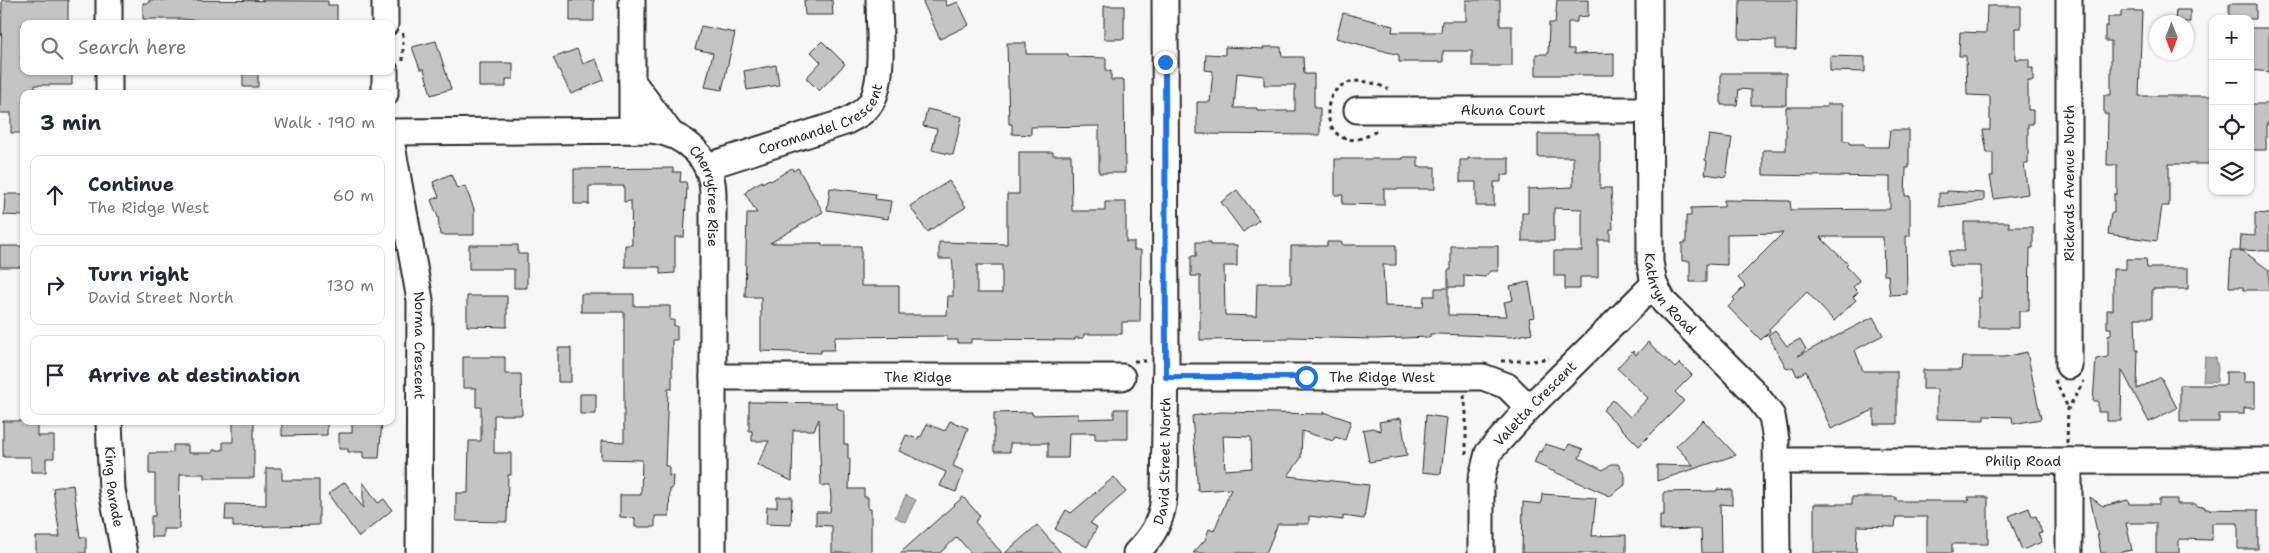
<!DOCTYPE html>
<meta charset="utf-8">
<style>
:root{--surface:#fff;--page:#f2f2f3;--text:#1f2937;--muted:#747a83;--line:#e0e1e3}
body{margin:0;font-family:"Shantell Sans",sans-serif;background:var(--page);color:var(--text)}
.controls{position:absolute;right:15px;top:15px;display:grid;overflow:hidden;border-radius:10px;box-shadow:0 1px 4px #0004}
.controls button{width:45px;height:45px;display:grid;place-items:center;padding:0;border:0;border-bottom:1px solid var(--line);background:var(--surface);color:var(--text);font:25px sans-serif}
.compass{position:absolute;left:2149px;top:15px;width:45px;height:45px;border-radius:50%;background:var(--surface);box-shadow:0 1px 4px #0004;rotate:180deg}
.stop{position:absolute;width:15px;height:15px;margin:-11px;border:4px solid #1a73e8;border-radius:50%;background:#fff}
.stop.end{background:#1a73e8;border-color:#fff;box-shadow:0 1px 5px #0008}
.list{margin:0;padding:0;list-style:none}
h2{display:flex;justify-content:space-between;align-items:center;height:65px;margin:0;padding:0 20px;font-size:21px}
h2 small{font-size:16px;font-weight:400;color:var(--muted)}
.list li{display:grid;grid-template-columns:32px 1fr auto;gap:15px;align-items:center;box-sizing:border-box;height:80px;margin:0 10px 10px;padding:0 10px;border:1px solid var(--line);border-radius:10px}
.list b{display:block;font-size:19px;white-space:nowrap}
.list p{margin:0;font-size:16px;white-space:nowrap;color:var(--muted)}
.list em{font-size:16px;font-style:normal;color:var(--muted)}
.icon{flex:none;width:28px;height:28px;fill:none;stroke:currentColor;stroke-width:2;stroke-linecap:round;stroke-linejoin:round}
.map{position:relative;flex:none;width:2269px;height:553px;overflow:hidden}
.search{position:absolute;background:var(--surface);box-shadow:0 1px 4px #0004;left:20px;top:20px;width:375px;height:55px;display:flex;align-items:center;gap:12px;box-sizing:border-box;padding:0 18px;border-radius:10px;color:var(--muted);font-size:19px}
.panel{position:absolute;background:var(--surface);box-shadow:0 1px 4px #0004;left:20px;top:90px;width:375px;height:335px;border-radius:10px}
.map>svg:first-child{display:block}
</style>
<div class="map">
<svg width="2269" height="553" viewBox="0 0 2269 553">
<rect width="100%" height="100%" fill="#f7f7f7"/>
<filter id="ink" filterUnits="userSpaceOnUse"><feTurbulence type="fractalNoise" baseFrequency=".02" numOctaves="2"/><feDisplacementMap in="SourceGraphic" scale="10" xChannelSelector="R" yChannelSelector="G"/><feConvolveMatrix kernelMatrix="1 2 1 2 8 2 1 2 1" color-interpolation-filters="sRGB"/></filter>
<g filter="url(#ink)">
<!-- water -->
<path fill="#b0b0b0" stroke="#7b7b7b" d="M2205,357l11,1 2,10 -1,14 -14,-1z
M906,495l10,5 -11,22 -10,-5z"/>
<!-- building -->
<path fill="#c4c4c4" stroke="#2b2b2b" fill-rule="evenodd" d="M2,0h66v24h-46l-1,37h3v10h48v14h-37v9h-11v39h-13v-20h-11z
M149,0l179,1v4h9v19l-122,-1 -31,-4h-41v-16h6z
M570,0h24v21h-24z
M804,0h28l1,15h-28z
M922,0h23l2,6 11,-4 11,23 -29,14z
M1466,0h34v26h12v40h-40v-15h-29v11h-44v-7l-63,-17 7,-25 50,13 -1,6h49l1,-11h24z
M1557,0h31v16l-11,1v5h-9v27h6v5l40,-1v22h-78v-21h12l1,-31h6z
M1740,0h57l-1,49h-20v-9l-37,-1z
M2229,4h27v15h-27z
M1104,6h20v33h-20z
M1987,6h34v22h-6v31h14v9h4v13h-5v29h5v14h-5v40h-4l4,30 -34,5 -4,-23h3v-23h-6l-4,-23h7v-34l-23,-1 -1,-39h-7l1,-24 26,1z
M2176,10h14v12h-15z
M2121,11h21l-3,85h74l-1,68h-43v42h-7l-5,35 -49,-7 3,-21h3v-19h3v-29h-10l1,-51h-4v-19h7v-54h-6v-15h3v-9h13z
M701,26l34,7 -13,57 -17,-3 8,-34 -18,-4z
M2250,28h19v44l-19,-2z
M436,41l15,48 -20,6 -7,-26h-4l-8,-22z
M822,41l23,23 -26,27 -13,-13 15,-16 -10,-10z
M1007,43h19v11h42v3l38,1v13h5v9h13l1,93h-26v-47l-68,1v8l-19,-1v-10h-3z
M1225,47l39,2 -1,-2h18l1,10h21l1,17h10v34h6v27l-123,-1v-32h13l3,-31 -8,-1 1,-16 19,1zM1237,73l27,3v9h31v26h-38v-3h-23z
M577,49l6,15 13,-5 8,21 -33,14 -18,-36z
M1830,56l35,1v15l-35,-1z
M479,63h34v16h-7v8h-27z
M776,65l3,20 -32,5 -3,-19z
M1721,73h65v32h-35v-15l-12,-1 -2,16h-16z
M243,74h15v13h-15z
M1827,104h16v37h7v3h14v3h24l2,-17h19v38h-3l-1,28h5v40h-4l1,58 -17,1 -2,-20h-4l-1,-38h-63l28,27 -2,2 14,15 -7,6 5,5 -5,5 3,3 -22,21 -27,-29 -38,37 1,2 -9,9 -33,-33 7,-7 -2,-2 12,-12 -7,-8 45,-45 -56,1v31l-21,-1v18h-16v-21h-8v-18h4v-27h5v-8l33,-1v-7l66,1 1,9 99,-1v-32l-127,-2v-25h23v-43h41z
M2250,104h19v20h-3v26h-16z
M927,109l35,8 -9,38 -21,-5 5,-21 -14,-3z
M1538,134h62v54h11l2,41h-3v11h-12v37h-18v12h-15v-13h-11v-25h28v-42l-28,-1v33h-32v-28h6v-24l45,-2v-30h-35z
M1709,135l23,3 -6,39 -21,-3 2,-13 -2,-1z
M1019,152h34v3h18l1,56h33v-9h21v40h8v8h7l-1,72h-18v12h-38v4h-9v2l-104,-1v4h-13v-3h-11v-4l-112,1 -1,13h-13v3l-60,-2v-54h-16l2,-84h10l-12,-20 5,-5 12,-7v2l7,-4 2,2 21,-13 1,3 5,-3 25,44 -53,31h52v3h39v40h38v29h48l1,-19h5v-29l-1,-8h-13v-17l68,2v-50h12zM977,265h25v28h-25z
M1403,157h15v10h17v22h-51v16l-42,-1 1,-9h-8v-36h68z
M1468,158h41v17h-8v7h-7v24h-18v-24h-16v-22h8z
M673,168v4h8l-1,10h6l1,5 -3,50h-9v36l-15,1v-7h-35v-22h7l-1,-44 -7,1v-16h-35v18h-15v-35z
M451,174l6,15 8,-3 9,23v26h-34l-2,-18 -7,-17 8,-3 -6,-15z
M949,181l17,26 -39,25 -17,-26z
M830,188l46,6 -1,5 16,2 -3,18 -61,-9z
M1237,190l22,30 -16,12 -22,-30z
M1947,191l37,2v8l-45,6v-14h8z
M5,194h19v22l-20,-1z
M2255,213l14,1v37l-29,-1 1,-15 14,1z
M1964,222h45v5h24v21h-3l-1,63h-10v17h-41v-30h3v-32h-32v-15h15z
M1196,242h15v3h26v21h-13l1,49 31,1 1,-33h34v-37h36v-4h15v3h54v20h-13l2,41 38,1 1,-11h11v-8h13v27l59,1 -3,-14 9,-2 -3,-14 19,-4 6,35 -6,1 3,15 -20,4 -74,-3h-8v3l-56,2 -85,-2v2l-89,1v-64h-9v-20h5z
M469,245h49v9h9v34h-13v-19h-45z
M0,246h24v21h-24z
M1451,246h47v25h-8l-5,6 -21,-2v12h-16v-17h3z
M2231,251h12l26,19v20h-26v-3h-14z
M2126,259h20l1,9h41v21h-36v29h-17l1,32h2l-1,39 24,-12 16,31 -28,14 -27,-52 -1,51h-14v-9h-9v-11h-5l3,-42 12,-2v-21l3,-1v-7h-4v-18h6v-41h13z
M581,294h53v12h36v14h4v6h3v14h-5v49h-4l-3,77h4v10h4l-1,13h-2l-1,27h-14v11h-20v-9l-15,-1v-22h21l1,-35 -41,-1v-18l23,1v-130h-43z
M467,296h40v31l-40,-1z
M1873,317l10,18 -28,15 8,21h34v53h-23v-14l-43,19 -25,-58 -9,5 -4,-9 -6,2 -19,-34 7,-5 12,16 13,-7 6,10 -8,7z
M1648,342l27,26 5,-5 12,12 -17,17 9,9 -45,45 -36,-36 10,-10 17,17 18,-19 -31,-30 16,-17 3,4z
M558,348h13v34h-13z
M2027,352l14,67 -28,5 -1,-7 -28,-1v4l-47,-1v-30h-14v-19h38l1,-13h42z
M463,357h42v17h16l1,41h-28v38h17v22h-3l-1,47 -51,-1v-28h12l1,-52h12v-34h-5v-19h-13z
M2226,372h18v10h11v26h-11v6h-25v8h-39v-37h46z
M580,394h16v20h-16z
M749,402l88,1v5l7,3v33h4v15h2l-1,30h15v8h4v12h3v44h-39v-27l-16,-1v-13h14l1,-14 -1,-12h-9l-2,-67 -5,11h-21l-1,51 -35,-16 12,-24h-17v-10h-3z
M1114,409h14v30h-33v-6h-26l-1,25h-20v-15h-38v9h-16v-39l38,-1v3l46,-1v5l36,-1z
M1221,412l103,2v-2l27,9 -6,19 -10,-3 -2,4 -31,-10 -1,27 -13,18 81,9 -5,34 -21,-3v4l-34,-4v8h-31l-12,29h-73l12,-13 4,-11 5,2 17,-42 -33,2 -6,-75zM1223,436l28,1 1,31 -27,2z
M1426,415l21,3 -6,56 -19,-2z
M1401,418l6,38 -38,6 -6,-32 9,-2 9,3 -2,-9z
M1703,420l33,35 -79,26v-16l37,1 -18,-20z
M3,421h34v15h17v22h-8v14h-15v-15h-28z
M233,421h21v57h-50v-4h-24l-1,55h-16v8h-12v-21h4v-42h-6v-21h24v-8h15v8h25v-3h10v-8h10z
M282,421h45v14l-45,1z
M352,421h30l-3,37h-16v-6h-15v-3h-9v-16h13z
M950,421l18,7 -15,38 11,5 -8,21 -16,-6 6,-14 -47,-21 7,-16 12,4 1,-3 2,1 6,-13 18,7z
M1545,444l21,6 3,-6 14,5 -4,9 24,12 8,-6h7l7,12v9l-15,11 -76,-33 5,-12 3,1z
M266,468h16v12h37v45l-86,2v-7h-8l1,-16 40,1z
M1114,477l12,15 -36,31 7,4 -10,20 -32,-18 11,-19 5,3z
M345,482l18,26v-26l15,21 6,-4 8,11 -33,27 -31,-43z
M73,485l7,52h6v16h-50v-16h24l-7,-49z
M1717,489l15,1v15l-12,-1 1,49h-19l-1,-24 -41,1v-15h4v-23l53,-1z
M1542,494l54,4 -4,38 34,-1v18h-104l1,-51 18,2z
M777,497h15l-1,28 -25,-1 1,-17h10z
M963,497l17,19 -5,6 27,31h-31l-14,-16 -17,16h-40z
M1852,497h44v4h73l-1,-4h20v47h-36v9h-25v-36h-31l-1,10 -38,-1 -1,27h-42v-49h38z
M2090,497l13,9 25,-6 1,4h30v-5h18v5h19v2l9,1v2l53,1v39h-20v-26h-26v17l-33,-1v14h-23v-30h-30l6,27 -15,3h-16z
M2029,508l3,9 4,-1 6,17 -4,1 4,8 -20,8 -13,-34z
M1037,525l24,28h-56z"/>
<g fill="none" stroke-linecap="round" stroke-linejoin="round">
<!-- minor casing -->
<g stroke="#2b2b2b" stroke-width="29">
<g id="minor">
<path d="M385,0v24"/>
<path id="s1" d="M1649,0l1,262 4,22 10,18 89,89 19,25 4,24 1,113"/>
<path d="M109,24v-24"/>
<path d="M385,71v23"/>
<path d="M632,81l39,53"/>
<path d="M109,94v-23"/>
<path id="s2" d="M1357,110h292"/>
<path d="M632,130v-130"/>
<path id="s3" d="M391,132l261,-2c34,4 60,29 61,63v360"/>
<path id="s4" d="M391,140l29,160 -1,253"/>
<path id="s5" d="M708,166l137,-44c9,-5 19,-9 25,-18 15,-21 9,-77 9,-104"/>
<path d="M2069,366v-366"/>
<path id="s6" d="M713,377h409"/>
<path id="s7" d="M1166,377h317l24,9 22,22"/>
<path id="s8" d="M109,421l3,69 12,63"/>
<path id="s9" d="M1777,461h492"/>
<path d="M2069,461v92"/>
<path id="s10" d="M1136,553c17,-17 26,-32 28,-57l2,-136 -1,-360"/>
<path id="s11" d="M1481,553v-72l7,-28 41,-45 125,-124"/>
</g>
</g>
<!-- path -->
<path stroke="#2b2b2b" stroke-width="3" stroke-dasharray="4 4" stroke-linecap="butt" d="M403,33v29
M1376,131c-62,41 -70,-81 12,-42
M1134,361h14
M1501,361h32l16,-3
M2055,380l13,28
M1464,395l2,18v41
M2067,443l1,-34 16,-28"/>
<!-- minor -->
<use href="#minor" stroke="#fff" stroke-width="25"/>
</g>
</g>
<g fill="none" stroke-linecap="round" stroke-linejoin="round" filter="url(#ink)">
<!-- route -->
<path stroke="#1a73e8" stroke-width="6" d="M1165,62l1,315h140"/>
</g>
<g text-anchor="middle" stroke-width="4" stroke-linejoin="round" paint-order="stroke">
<!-- street labels -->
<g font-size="14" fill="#2b2b2b" stroke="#fff">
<text dy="5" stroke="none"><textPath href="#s2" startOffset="146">Akuna Court</textPath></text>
<text dy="5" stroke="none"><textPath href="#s5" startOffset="125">Coromandel Crescent</textPath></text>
<text transform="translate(2069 183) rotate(-90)" y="5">Rickards Avenue North</text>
<text dy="5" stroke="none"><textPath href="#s3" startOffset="358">Cherrytree Rise</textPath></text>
<text dy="5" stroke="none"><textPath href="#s1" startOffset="300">Kathryn Road</textPath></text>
<text dy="5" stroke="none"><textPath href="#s4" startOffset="208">Norma Crescent</textPath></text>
<text dy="5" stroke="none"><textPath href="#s6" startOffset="205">The Ridge</textPath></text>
<text dy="5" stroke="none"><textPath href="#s7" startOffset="216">The Ridge West</textPath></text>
<text dy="5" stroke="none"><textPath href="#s11" startOffset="169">Valetta Crescent</textPath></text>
<text dy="5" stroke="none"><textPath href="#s10" startOffset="100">David Street North</textPath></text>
<text dy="5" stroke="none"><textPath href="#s9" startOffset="246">Philip Road</textPath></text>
<text dy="5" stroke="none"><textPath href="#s8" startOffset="66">King Parade</textPath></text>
</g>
</g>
</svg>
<div class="controls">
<button>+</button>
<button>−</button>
<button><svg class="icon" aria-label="locate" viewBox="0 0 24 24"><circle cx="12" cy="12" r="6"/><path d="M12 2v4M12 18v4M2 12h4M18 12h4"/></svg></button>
<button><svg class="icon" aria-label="layers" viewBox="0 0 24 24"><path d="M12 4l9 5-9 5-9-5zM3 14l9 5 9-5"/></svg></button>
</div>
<svg class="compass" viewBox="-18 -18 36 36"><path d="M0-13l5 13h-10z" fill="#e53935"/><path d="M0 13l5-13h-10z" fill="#747a83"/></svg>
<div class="stop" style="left:1306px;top:377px"></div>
<div class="stop end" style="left:1165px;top:62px"></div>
<div class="search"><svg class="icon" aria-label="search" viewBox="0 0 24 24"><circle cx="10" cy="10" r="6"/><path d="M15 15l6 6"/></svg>Search here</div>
<section class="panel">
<h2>3 min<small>Walk · 190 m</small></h2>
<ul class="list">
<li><svg class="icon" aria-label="ahead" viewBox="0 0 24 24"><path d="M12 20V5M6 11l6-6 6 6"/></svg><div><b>Continue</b><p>The Ridge West</p></div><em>60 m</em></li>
<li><svg class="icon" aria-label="right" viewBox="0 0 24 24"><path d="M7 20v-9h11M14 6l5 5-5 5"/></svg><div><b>Turn right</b><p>David Street North</p></div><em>130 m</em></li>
<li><svg class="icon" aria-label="arrive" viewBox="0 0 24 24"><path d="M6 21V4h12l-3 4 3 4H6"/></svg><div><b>Arrive at destination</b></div></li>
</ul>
</section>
</div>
